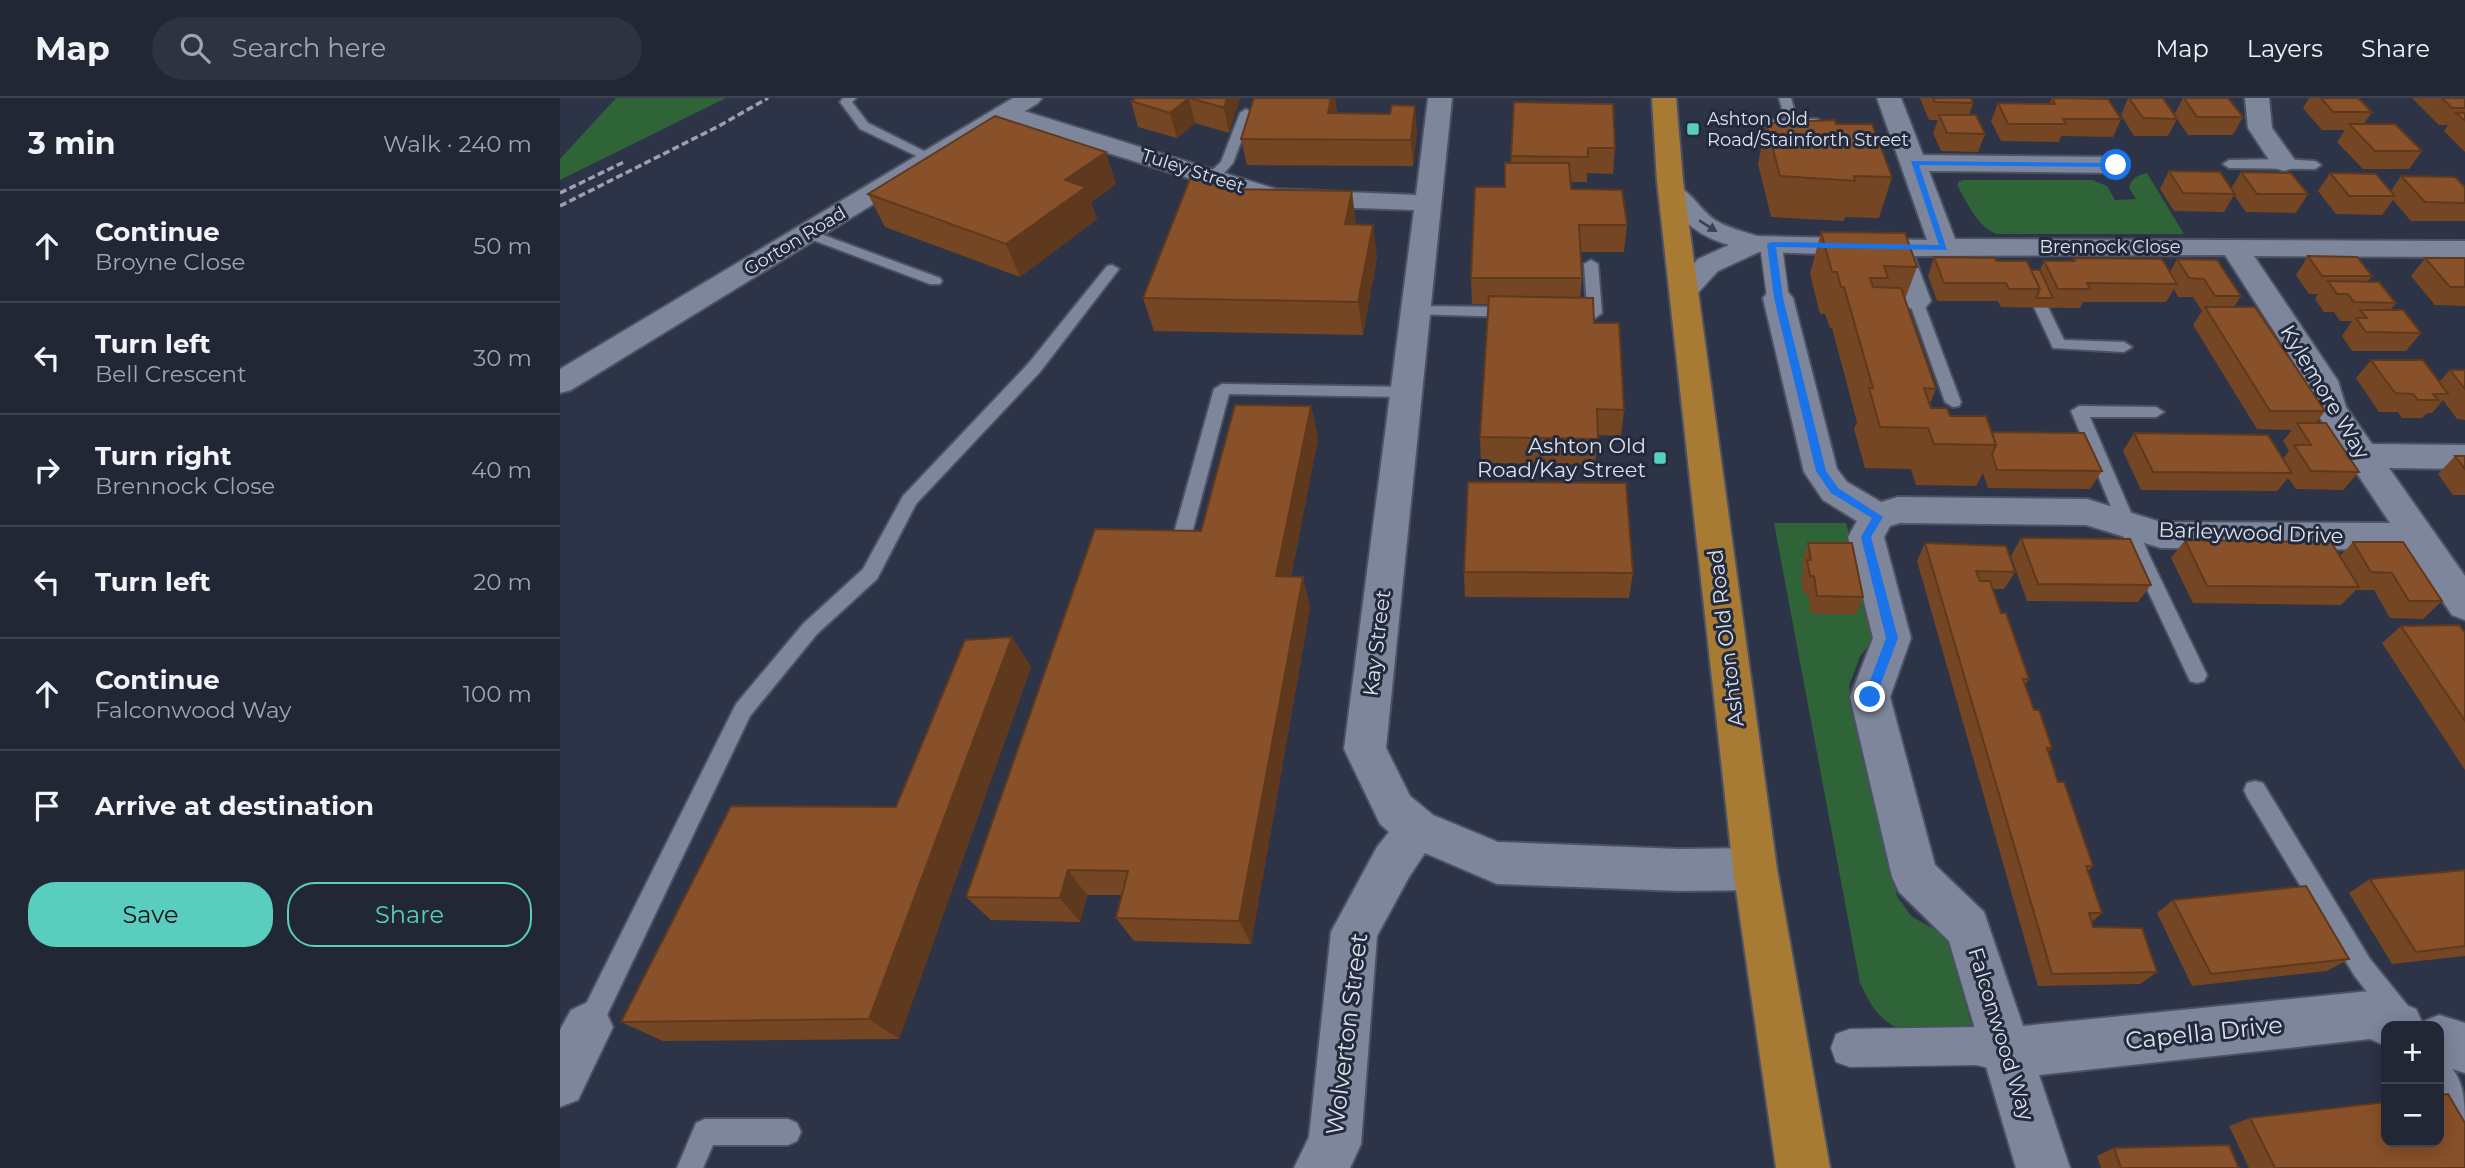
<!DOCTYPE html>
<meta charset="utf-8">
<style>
:root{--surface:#222735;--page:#2e3341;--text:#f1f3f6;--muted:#a2a5ad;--line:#3f4450;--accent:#59cebe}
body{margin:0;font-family:Montserrat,sans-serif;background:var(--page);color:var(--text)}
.controls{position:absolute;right:21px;bottom:21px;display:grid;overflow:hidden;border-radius:14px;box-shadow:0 4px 18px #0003}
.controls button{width:63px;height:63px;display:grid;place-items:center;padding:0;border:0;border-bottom:2px solid var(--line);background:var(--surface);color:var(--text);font:35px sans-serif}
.stop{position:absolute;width:21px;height:21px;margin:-16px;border:5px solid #1a73e8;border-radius:50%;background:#fff}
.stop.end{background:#1a73e8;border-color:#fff;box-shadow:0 2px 7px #0008}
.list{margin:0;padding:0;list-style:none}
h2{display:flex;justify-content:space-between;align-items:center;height:91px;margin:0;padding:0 28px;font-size:30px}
h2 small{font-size:23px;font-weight:400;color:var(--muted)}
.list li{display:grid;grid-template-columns:46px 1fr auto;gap:21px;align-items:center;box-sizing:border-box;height:112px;padding:0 28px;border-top:2px solid var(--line)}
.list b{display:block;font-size:26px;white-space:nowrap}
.list p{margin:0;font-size:23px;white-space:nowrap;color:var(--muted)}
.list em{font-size:23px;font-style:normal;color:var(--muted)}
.actions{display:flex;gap:14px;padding:21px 28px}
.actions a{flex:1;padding:16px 0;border:2px solid var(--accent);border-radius:28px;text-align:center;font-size:24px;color:var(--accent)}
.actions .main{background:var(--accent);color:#111}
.icon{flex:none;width:38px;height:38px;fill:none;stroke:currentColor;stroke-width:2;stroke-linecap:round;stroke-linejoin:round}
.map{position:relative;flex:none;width:1905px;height:1070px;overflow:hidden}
header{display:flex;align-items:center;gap:42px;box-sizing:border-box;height:98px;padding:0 35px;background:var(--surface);border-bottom:2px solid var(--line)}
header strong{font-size:33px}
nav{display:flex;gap:38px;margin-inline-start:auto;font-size:24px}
.search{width:490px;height:63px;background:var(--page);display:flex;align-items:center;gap:18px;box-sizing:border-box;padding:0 24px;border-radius:38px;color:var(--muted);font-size:26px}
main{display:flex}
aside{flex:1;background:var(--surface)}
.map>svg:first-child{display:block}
</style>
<header>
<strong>Map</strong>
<div class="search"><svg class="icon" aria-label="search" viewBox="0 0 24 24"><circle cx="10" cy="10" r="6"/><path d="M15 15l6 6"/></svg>Search here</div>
<nav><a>Map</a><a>Layers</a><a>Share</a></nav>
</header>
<main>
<aside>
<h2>3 min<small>Walk · 240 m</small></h2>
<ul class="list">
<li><svg class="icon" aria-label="ahead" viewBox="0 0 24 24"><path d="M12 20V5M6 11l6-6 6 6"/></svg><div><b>Continue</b><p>Broyne Close</p></div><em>50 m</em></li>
<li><svg class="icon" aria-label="left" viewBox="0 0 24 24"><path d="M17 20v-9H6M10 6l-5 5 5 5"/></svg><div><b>Turn left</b><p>Bell Crescent</p></div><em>30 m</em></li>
<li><svg class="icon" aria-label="right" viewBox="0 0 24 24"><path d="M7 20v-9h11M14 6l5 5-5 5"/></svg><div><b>Turn right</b><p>Brennock Close</p></div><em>40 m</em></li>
<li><svg class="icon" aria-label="left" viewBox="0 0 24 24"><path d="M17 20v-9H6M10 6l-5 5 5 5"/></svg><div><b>Turn left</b></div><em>20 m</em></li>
<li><svg class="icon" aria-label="ahead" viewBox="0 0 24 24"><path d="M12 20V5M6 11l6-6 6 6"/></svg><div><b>Continue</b><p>Falconwood Way</p></div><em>100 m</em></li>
<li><svg class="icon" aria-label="arrive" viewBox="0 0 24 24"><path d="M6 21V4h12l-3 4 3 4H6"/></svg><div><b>Arrive at destination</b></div></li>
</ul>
<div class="actions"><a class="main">Save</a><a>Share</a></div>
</aside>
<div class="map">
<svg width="1905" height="1070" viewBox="0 0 1905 1070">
<rect width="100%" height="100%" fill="#2d3447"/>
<!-- green -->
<path fill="#2f6338" d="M56,0h110l-166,82v-21z
M1587,75l37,61h-187c-20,-7 -28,-29 -39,-47v-5l6,-2h128l15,6 8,14 21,-1 -7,-11c3,-11 8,-12 18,-15z
M1214,425h72l30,113 -16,20 -11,30 48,210 14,20 35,20 27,94c-57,3 -86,14 -113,-47z"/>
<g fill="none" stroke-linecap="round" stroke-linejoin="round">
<!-- service casing -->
<g stroke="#4c5263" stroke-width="4">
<path id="service" d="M283,0h13l-4,4 16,21 70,35 -1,3h-10l-67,-32 -20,-27z
M1219,0h12l6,21h20l6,4 -6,4 -59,-1v-6l27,-1z
M686,11l6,4 -19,50 -15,17h-10v-6l13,-12 19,-49z
M1724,61l31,2 6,4 -6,4 -86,-1 -6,-4 6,-4z
M247,131l133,49 2,3 -2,3h-10l-128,-48 -2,-3z
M1031,162l7,4 4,49 -7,5 -30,-2 -2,-3 2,-3 22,-2 -3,-44z
M552,167l7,4 -79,103 -124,132 -39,75 -60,55 -67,82 -153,320 -9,3 -9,-3 -3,-9 3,-9 157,-314 67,-80 60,-55 40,-73 125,-132 79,-98z
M1356,199l7,4 38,101 -2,4 -6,1 -8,-5 -36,-101z
M1481,204l7,5 16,33 60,2 8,5 -8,5 -71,-4 -19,-41z
M855,208l97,1 7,5 -7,5 -102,-3 -2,-3z
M662,286l184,3 8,5 -8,5 -177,-3 -37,139 -3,5h-12l-3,-5 40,-144z
M1519,308l77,1 8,5 -8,5h-66l60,140 57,118 -3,6 -7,2 -7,-2 -58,-124 -61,-146z
M1695,683l8,2 107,176 47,58 3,9h-27l-39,-51 -107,-178 -3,-7 3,-7z
M1879,961c26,12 26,43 26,68 -27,-11 -27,-43 -26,-68z
M145,1021h83l9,4 4,9 -4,9 -9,4h-75l-10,23h-26l19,-45z"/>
</g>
<!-- pedestrian casing -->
<g stroke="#4c5263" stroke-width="3">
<path id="pedestrian" d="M1211,141l8,1 3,5 7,53 -3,5h-16l-3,-5 -7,-53 3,-5z
M1416,929l45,12 5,14 -5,14 -14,5 -31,-7 -126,2 -14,-5 -5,-14 5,-14 14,-5z"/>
</g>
<!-- minor casing -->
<g stroke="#4c5263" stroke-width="4">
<path id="minor" d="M868,0h24l-66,650 24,48 23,19 65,27 182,7 75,-1 16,6 6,15 -6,15 -16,6 -75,1 -183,-7 -72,-31 -16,24 -32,59 -16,208 -11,24h-56l15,-31 22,-205 46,-85 12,-15 -9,-8 -36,-75 70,-539 -140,-5 -278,-87 -3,-5 3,-5 9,-2 9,2 262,81 140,6z
M1317,0h24l22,57 193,2 9,3 4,5 -4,5 -9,3 -187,-2 26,68 510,2v16l-211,-1 84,125 8,26 26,37 93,1v24l-76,-1 76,108v44l-13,-5 -44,-65 -247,-2 -75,-23 -186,-2 -10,3 -6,11 27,101 -21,59 45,168 49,47 39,114 347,-35 46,18 6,13 17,-7 26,8v50l-26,-8v-39h-53v20l-16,-7 -331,36 31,93h-54l-67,-227 -50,-49 -7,-15 -42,-180 23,-59 -25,-101 9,-16 -34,-21 -19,-28 -41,-174 5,-6 10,-3 10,3 5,6 44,171 10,13 34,20 17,-5 189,2 74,23 229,1 -76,-114 -8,-28 -81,-126 -311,1 17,45 -5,6 -10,3 -10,-3 -5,-6 -15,-45 -127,-4 -41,19 -24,26 -10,3 -10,-3 -5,-6 29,-32 31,-14c-32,-9 -45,-24 -67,-47l-4,-6 4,-6c25,-6 34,21 53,34 13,8 27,11 42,16l170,4z
M1685,0h24l3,30 25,35 -4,5 -9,3 -9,-3 -4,-5 -23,-35z
M28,904l17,8 8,17 -35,73 -18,7v-77l11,-20z"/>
</g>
<!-- tertiary casing -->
<g stroke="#4c5263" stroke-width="4">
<path id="tertiary" d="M453,0h29l-4,5 -467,287 -11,3v-24z"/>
</g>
<!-- trunk casing -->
<g stroke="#4c5263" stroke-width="4">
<path id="trunk" d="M1092,0h24l7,83 94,688 53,299h-54l-43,-299 -76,-688z"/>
</g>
<!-- service -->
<use href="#service" fill="#7e869c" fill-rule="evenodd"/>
<!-- pedestrian -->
<use href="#pedestrian" fill="#7e869c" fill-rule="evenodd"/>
<!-- minor -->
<use href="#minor" fill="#7e869c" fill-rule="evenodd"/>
<!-- tertiary -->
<use href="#tertiary" fill="#7e869c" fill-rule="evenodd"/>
<!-- trunk -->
<use href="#trunk" fill="#a77b34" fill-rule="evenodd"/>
<!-- rail -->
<path stroke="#9ba1b0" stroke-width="3.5" stroke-dasharray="7 3.5" stroke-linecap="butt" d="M0,95l66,-32
M0,108l159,-80 49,-28"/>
</g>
<!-- wall -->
<path fill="#754623" d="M576,0h104l-11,35 -34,-10 -18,15 -39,-11 -7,-26z
M694,0h81l2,15 80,18 -4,35 -166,-1 -6,-26z
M1360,0h51l2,5 -4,12 16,19 -7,18 -37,-1 -8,-18 5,-13h-9z
M1492,0l69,21 -8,18 -52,-1 -2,6 -58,-1 -10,-20 7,-18 51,1z
M1568,0h35l11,17 9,-17h45l15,19 -10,18h-45l-11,-16 -9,17h-34l-13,-21z
M1749,0h49l14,14 -8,12 58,27 -13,18h-46l-26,-27 8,-12h-23l-19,-22z
M1852,0h53v54l-21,-21 4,-6h-9z
M954,4l101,46 -2,26 -26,-1v9h-17l1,7 56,36 -3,27h-44l2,26 -2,19 14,26 30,87 -3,26 -23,-1 -3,30 -114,-2 -1,-26 8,-133h-16l-1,-26 34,-91 6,-24z
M1206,25l70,1 56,53 -13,41 -34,-1 -1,4 -73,-4 -13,-53z
M1609,73l62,18 10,-17 67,22 -12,19 -50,-1 -12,-17 -10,17 -50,-1 -14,-22z
M1770,75l61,18 10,-15 64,11v34h-54l-18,-21 -11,15 -46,-1 -18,-23z
M665,82l2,9 129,36 21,32 -14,78 -209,-4 -11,-33z
M556,86l-25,18 6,17 -77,58 -135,-50 -17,-33z
M1261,134l96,35 -12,32 31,90 -6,15 1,4 61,24 110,39 -12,18 -102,-1 -5,-15 -7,13 -60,-1 -5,-16 -46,-1 -11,-39 3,-7 -25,-94h-2l-5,-14h-5l-10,-40z
M1748,158l64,20 -4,5 28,22 -6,7 31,23 -15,18h-54l-10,-15 10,-15h-12l-6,-9h-10l-9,-13 3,-5h-9l-13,-19z
M1374,159l62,4 35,9h9l4,-9h28l2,-3 96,14 7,-13 64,37 -7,11 91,104 -9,12 43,49 -16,18 -47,-1 -8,-11 -11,13 -136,-1 -18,-39 11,-18 149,26 6,-8 -6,-10 9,-11 -35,-1 -64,-104 9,-14 -9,-14h-15l-4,-8 -8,13h-83l-3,6 -79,-1 -3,-6h-61l-9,-25z
M1865,160h40v48l-30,-1 -24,-29z
M1811,262l68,22 11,-12h15v50l-8,-1 -14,-19 -11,13h-5l-5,5h-20l-4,-6h-19l-23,-34z
M751,308l7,32 -27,139h12l7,31 -59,336 -117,-3 -18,-23 6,-23h-35l-7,27 -89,-2 -25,-23 235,-366z
M1895,358h10v39h-12l-15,-21z
M1461,440l130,47 -13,17 -111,-1 -16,-45z
M1625,442l155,16 13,-14 89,59 -19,18 -33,-1 -16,-28h-18l-15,15 -148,-2 -22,-45z
M1248,445l55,54 -7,17h-45l-3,-20h-5l-2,-16 2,-8 -1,-10z
M1365,445l90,29 -11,17h-11l8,24 28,66 -4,6 9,25 18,38 -4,5 10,29 35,84 -5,5 14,42 -10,9 1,5 64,45 -17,12 -102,2 -121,-425z
M904,474l169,1 -4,25 -164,-1z
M1841,528l64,7v137l-83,-127z
M452,539l19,30 -132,372 -236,2 -42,-19 275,-215z
M1905,772v86l-73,8 -43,-71 21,-14z
M1613,802l176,59 -22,12 -135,15 -35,-73z
M1690,1020l215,50h-216l-20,-42z
M1554,1050l125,20h-138l-4,-12z"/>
<!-- shaded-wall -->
<path fill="#5f391d" d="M629,0l6,25 -18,15 -7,-25z
M667,0h13l-11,35 -5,-25z
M771,0h4l2,14 -6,27 -3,-26z
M855,8l2,25 -4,35 -2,-26z
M546,54l10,32 -25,18 6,17 -77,58 -14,-33 59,-64z
M665,82l7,32 -10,-23z
M792,93l4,33 -7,33 -4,-33z
M813,127l4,32 -14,78 -5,-33z
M751,308l7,32 -33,169 -9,-31z
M743,479l7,31 -59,336 -12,-23z
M452,539l19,30 -132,372 -30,-20z
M508,772l19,25 -7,27 -20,-24z"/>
<!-- building -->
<path fill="#885129" stroke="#5f391d" stroke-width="2" d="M576,0h53l-19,15 -39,-12z
M630,0h37l-3,10z
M694,0h77l-3,15 62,1 2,-9 23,1 -4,34 -170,-1z
M1373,0h38l2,5 -38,-1z
M1492,0l56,1 13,20h-58l3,5h-58l-10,-21 57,1z
M1569,0h34l14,21 -34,-1z
M1624,0h44l15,19h-46z
M1761,0h37l14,14h-39z
M1882,0h23v10h-13z
M954,4l99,2 2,44h-27v9l-77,-1z
M1896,15h9v8z
M1379,17h37l9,19 -38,-1z
M435,18l111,36 -41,28 21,7 -80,57 -138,-50z
M1275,22l1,4h36l20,53 -38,-1 1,5 -75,-5 -14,-53z
M1789,26h46l27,27h-47z
M945,65h64l2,26 51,1 5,35h-48l3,53h-111l4,-91h30z
M1609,73l51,1 15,22 -52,-1z
M1681,74l50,1 17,21h-51z
M1770,75l46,1 19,22h-46z
M1841,78l54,1 10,10v16l-40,-1z
M630,81l35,1 -3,9 130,2 -7,33 28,1 -15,77 -215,-4z
M1261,134l84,1 12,34 -33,-1 4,12h-18l3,9 28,1 35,101 -12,-1 7,20h16l3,8h36l10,29 -62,-1 -6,-16 -48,-1 -11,-39h4l-29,-101h-3l-4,-15h-5z
M1748,158l49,1 15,19h-50z
M1374,159l61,1 1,3h31l13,28h-31l-3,-6h-62z
M1514,160l88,1 15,25 -90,-1 3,6h-32l-14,-28h31z
M1865,160h40v29h-15z
M1617,161l40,1 24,36h-26l-11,-17 -15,-1z
M1471,172h9l13,28h-17l4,-9z
M1768,183l51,1 17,21 -42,-1 -6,-8h-11z
M929,198l104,2 1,25h25l5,87 -27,-1 1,30 -118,-2z
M1645,209h50l70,104h-55z
M1800,212h43l18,23 -55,-1 -10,-14h11z
M1811,262h52l25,34h-15l5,6h-20l-5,-6 -18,-1z
M1890,272h15v19z
M675,307l76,1 -35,170 27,1 -64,344 -123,-3 12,-47 -60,-1 -8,28 -94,-1 129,-368 106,2z
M1737,325h29l33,49 -48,-1 -17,-26h17z
M1432,334l92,1 18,38 -105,-1 -5,-16 4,-9z
M1574,335l134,2 24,38 -139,-1z
M1895,358h10v13z
M908,384l158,1 7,90 -169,-1z
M1461,440l109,1 21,46 -113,-1z
M1625,442l146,2 28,45 -152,-1z
M1793,444h50l39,59h-33l-17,-28 -21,-1z
M1248,445h44l11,54 -46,-1 -3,-20h-4l-3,-16h4z
M1365,445l81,3 9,26 -39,-1 4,10h10l11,32h5l23,66h-6l11,31h5l13,38h-5l11,34h6l29,84h-7l16,47h-13l4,14 49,1 15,44 -105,2z
M1899,527l6,8v88l-64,-95z
M452,539l-143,382 -248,3 110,-216 165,1 69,-167z
M1905,772v76l-49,6 -46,-73z
M1746,788l43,73 -138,15 -38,-74z
M1888,996l17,29v45h-190l-25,-50 136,-16v40h53v-47z
M1669,1047l10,23h-118l-7,-20z"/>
<!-- one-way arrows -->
<defs><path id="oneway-solid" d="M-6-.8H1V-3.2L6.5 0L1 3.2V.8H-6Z" transform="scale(1.75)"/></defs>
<use fill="#3a4154" href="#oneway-solid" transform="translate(1148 128) rotate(32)"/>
<!-- route -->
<path fill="#1a73e8" d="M1351,63l205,2 3,2 -3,2 -197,-2 28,85 -171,-3 7,51 43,173 12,17 45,29 -12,20 27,101 -22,59 -6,5 -6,-5 22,-59 -25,-101 11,-19 -41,-25 -15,-22 -42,-173 -7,-54 5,-2 167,3z"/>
<!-- markers -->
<g fill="#59cebe" stroke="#232a3c" stroke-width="2.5">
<rect x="1126" y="24" width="14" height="14" rx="3.5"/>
<rect x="1093" y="353" width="14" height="14" rx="3.5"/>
</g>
<g text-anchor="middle" stroke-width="6" stroke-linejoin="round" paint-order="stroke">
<!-- far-poi labels -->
<g font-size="18" fill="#dbe0ed" stroke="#232a3c" text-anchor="start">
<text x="1147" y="27">Ashton Old<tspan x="1147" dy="21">Road/Stainforth Street</tspan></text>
</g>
<!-- far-street labels -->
<g font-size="18" fill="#dbe0ed" stroke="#232a3c">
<text transform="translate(633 73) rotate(18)" y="6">Tuley Street</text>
<text transform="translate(235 143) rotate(-31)" y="6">Gorton Road</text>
<text x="1550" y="155">Brennock Close</text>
</g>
<!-- street labels -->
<g font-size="21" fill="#dbe0ed" stroke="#232a3c">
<text transform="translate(1765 294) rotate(59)" y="7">Kylemore Way</text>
<text transform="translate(1691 435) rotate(2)" y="7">Barleywood Drive</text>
<text transform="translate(1166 540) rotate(-97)" y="7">Ashton Old Road</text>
<text transform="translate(817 545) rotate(-83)" y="7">Kay Street</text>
<text transform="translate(1441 936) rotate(73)" y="7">Falconwood Way</text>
</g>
<!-- poi labels -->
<g font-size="21" fill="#dbe0ed" stroke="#232a3c" text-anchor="end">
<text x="1086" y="355">Ashton Old<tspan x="1086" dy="24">Road/Kay Street</tspan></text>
</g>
<!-- near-street labels -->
<g font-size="24" fill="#dbe0ed" stroke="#232a3c">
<text transform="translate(1644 935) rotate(-6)" y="8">Capella Drive</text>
<text transform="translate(787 936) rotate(-83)" y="8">Wolverton Street</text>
</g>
</g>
</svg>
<div class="controls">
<button>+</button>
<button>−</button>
</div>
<div class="stop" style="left:1556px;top:67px"></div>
<div class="stop end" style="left:1310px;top:599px"></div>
</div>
</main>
